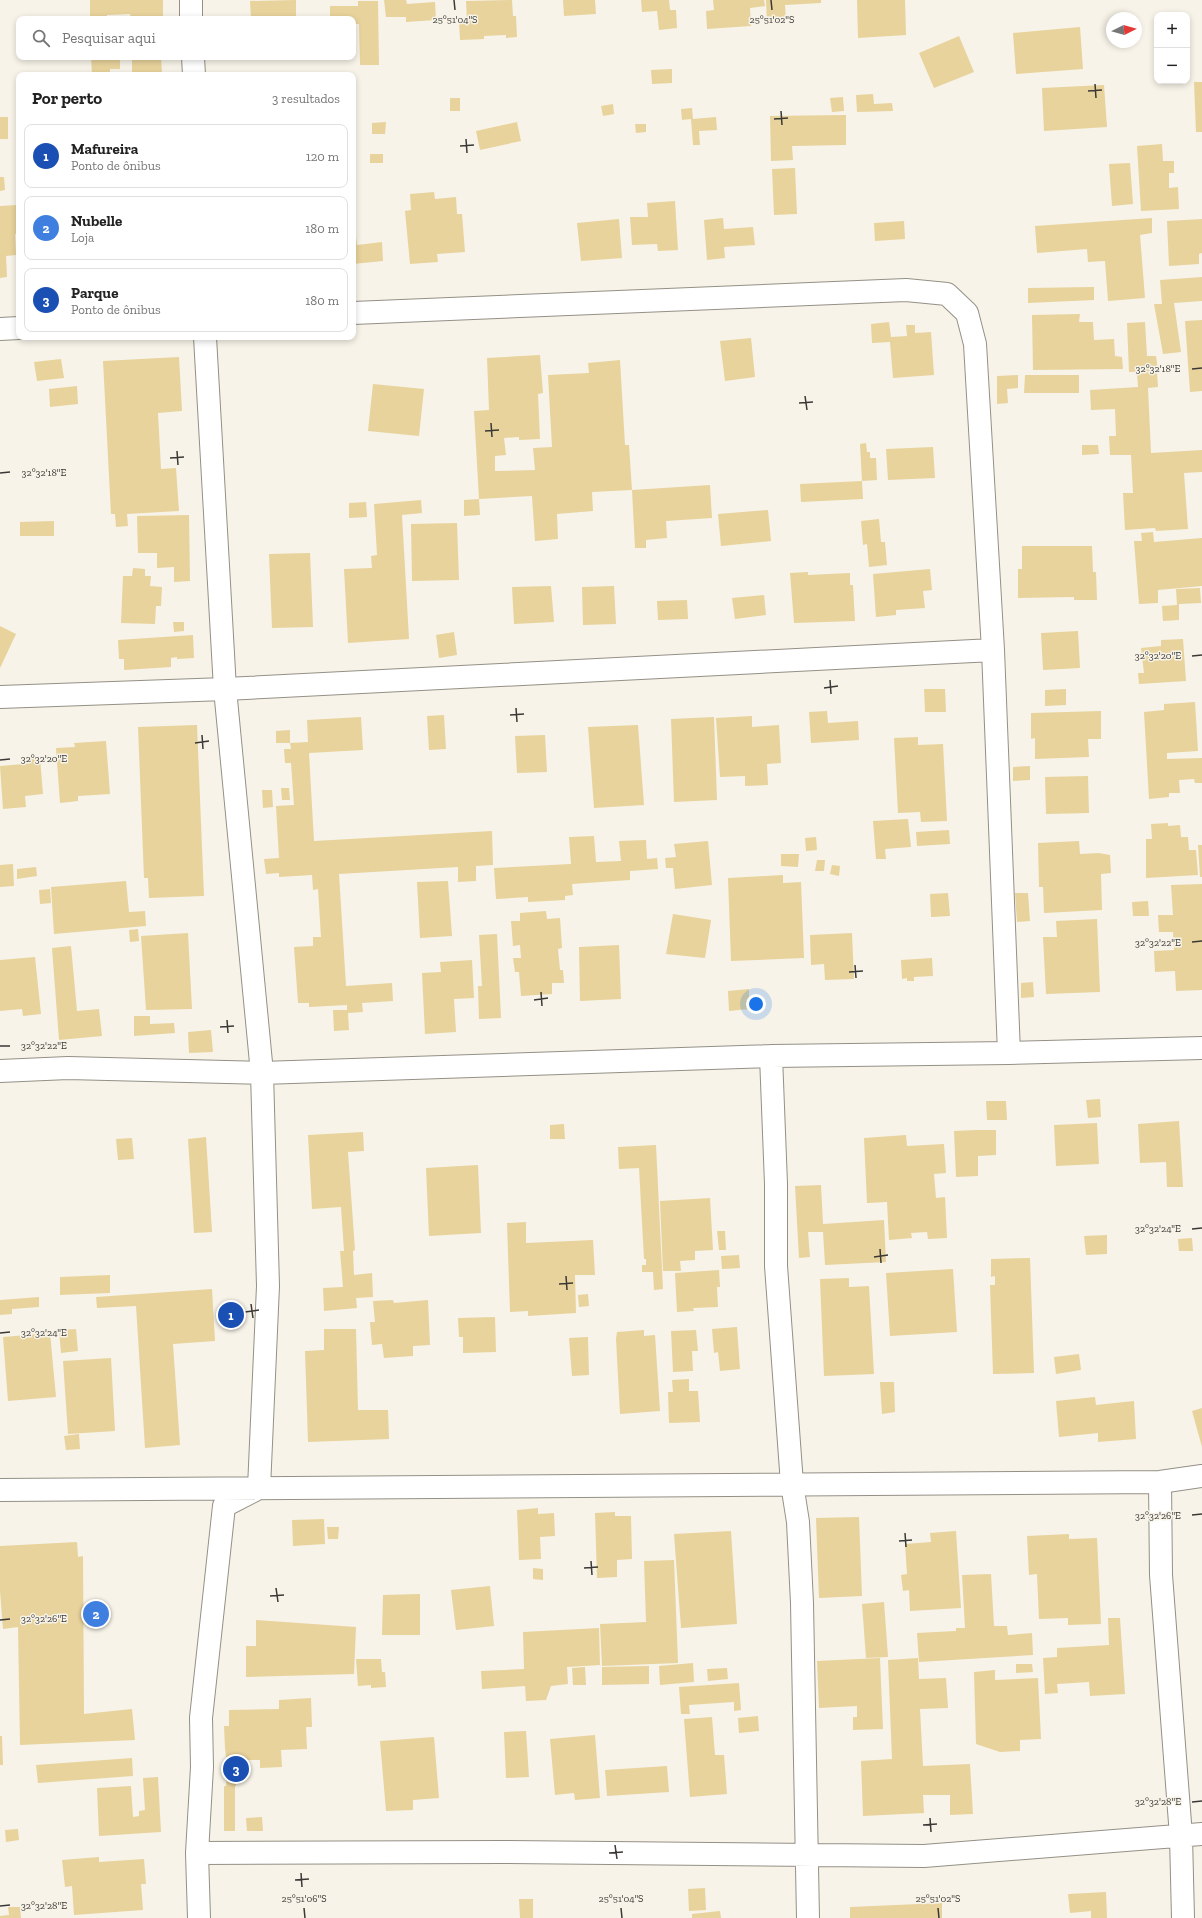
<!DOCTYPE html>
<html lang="pt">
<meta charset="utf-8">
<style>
:root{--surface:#fff;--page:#f6f6f6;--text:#222;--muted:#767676;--line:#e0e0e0;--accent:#6d5124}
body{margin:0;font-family:"Zilla Slab",serif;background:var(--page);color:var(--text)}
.controls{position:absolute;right:12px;top:12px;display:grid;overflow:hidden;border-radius:8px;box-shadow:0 2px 6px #0003}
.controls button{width:36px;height:36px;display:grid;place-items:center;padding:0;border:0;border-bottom:1px solid var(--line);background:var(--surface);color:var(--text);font:20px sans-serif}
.compass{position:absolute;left:1106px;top:12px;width:36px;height:36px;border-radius:50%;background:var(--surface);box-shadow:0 2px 6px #0003;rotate:85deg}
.you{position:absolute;left:756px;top:1004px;width:14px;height:14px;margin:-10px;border:3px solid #fff;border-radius:50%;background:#1a73e8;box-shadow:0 0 0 6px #1a73e833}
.badge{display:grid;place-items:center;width:26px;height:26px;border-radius:50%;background:var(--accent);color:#fff;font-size:13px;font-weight:700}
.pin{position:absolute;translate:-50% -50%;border:2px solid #fff;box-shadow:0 1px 4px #0006}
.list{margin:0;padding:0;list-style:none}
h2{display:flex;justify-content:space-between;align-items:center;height:52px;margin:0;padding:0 16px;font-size:17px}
h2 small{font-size:13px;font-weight:400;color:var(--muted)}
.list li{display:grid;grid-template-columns:26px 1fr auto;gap:12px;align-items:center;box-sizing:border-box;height:64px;margin:0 8px 8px;padding:0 8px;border:1px solid var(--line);border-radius:8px}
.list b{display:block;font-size:15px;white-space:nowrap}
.list p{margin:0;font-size:13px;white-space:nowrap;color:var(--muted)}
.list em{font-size:13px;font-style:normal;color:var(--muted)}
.icon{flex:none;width:22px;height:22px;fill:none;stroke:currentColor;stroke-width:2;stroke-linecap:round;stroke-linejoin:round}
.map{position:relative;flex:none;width:1202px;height:1918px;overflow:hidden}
.search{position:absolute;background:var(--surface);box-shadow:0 2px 6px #0003;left:16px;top:16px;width:340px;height:44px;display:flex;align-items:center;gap:10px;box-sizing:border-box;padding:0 14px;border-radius:8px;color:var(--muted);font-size:15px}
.panel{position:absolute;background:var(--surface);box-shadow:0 2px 6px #0003;left:16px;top:72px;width:340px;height:268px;border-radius:8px}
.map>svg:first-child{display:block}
</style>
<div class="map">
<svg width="1202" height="1918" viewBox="0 0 1202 1918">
<rect width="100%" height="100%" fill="#f7f3e8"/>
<!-- building -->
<path fill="#e8d39c" d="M90,0h73v16h-3v3h-29l-1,-5 -23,1v4h-17z
M296,0v19h-45l-1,-18z
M384,0h22l1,4 28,-2 1,18 -30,2v-5h-20z
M512,0l1,16h3l1,21 -11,1v-3l-22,1v3l-24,1 -1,-19h8l-1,-20z
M563,0h32l1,14 -32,2z
M641,0h28l1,10h6l1,18 -18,2 -2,-19 -15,1z
M713,0h51l1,6 -15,2 1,18 -44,3 -1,-18 8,-1z
M766,0h55v3l-36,2 1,17 -19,1z
M857,0h48l1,35 -48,3z
M358,1h20l1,64h-19l-1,-41h-6v-5h-23v-13h28z
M1080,27l3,42 -67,5 -3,-41z
M959,36l15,36 -40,16 -15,-35z
M91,57h29v12h-10v6h-18z
M132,57h29l1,17 7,1h-37z
M672,69v14l-20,1 -1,-14z
M1194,82h8v50h-6z
M1104,85l3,42 -63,4 -2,-43z
M873,94l1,10 18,-1 1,8 -36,1 -1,-17z
M843,97l1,14 -12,1 -2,-14z
M450,98h10v13h-10z
M613,104l1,10 -11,2 -2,-10z
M692,108l1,11 23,-2 1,13 -18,1 1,14h-7l-2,-26 -9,1 -1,-11z
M846,115v30l-54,1 1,14 -22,1 -1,-45z
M0,117h8v22h-8z
M386,122l-1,12h-13v-11z
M517,122l4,19 -41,9 -4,-19z
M635,124h11v8l-10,1z
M1162,144l1,17h11v12h-5v15l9,-1 1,22 -38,2 -4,-65z
M370,154h13v9h-13z
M1130,163l3,41 -21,2 -3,-42z
M795,168l2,46 -23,1 -2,-46z
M0,177h4l1,13 -5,1z
M434,192l1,7 21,-2 1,17h5l3,38 -28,2 1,8 -28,2 -5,-53 6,-1 -1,-16z
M675,201l3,49 -20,1 -1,-7 -25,1 -2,-28h18l-1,-14z
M17,205l2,29h-4l1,21 -10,1 1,21 -7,1v-72z
M723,218l1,11 29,-2 2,18 -31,2 1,11 -18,2 -3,-40z
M1152,218v15l-12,2 5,63 -37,3 -3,-40 -17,1 -1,-13 -50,4 -2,-27z
M619,219l3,39 -41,3 -4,-38z
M1202,219v34l-3,1v10l-30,2 -2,-45z
M904,221l1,18 -30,2 -1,-18z
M353,227h2l2,18 25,-3 1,19 -30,3z
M1202,277v24l-28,2 7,49 -18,2 -9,-50h8l-2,-24z
M1094,287v13l-66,3v-15z
M1080,314l-1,8h14l1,18 20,-1 1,17 7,1 1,12 -90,1 -1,-55z
M1202,320v71l-12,1 -5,-71z
M889,322l2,15 16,-1 -1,-11h9v8l16,-1 3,43 -41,3 -3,-36 -18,1 -1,-19z
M1145,322l2,34h9l2,15 -29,1 -2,-49z
M751,338l4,39 -30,4 -5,-40z
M540,355l3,38 -5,1 2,45 -21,1v-3l-15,1 2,17 -11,1v15l40,-1 -2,-22 19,-1 -4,-72 41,-2 -1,-10 32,-3 5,85h4l3,45 -40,2 1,19 -36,3 1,25 -23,2 -3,-45 -53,3 -5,-88 15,-1 -2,-52z
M179,357l3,54 -24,2 3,56 15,-1 3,43 -52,3 1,12 -12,1 -1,-13h-4l-8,-153z
M61,359l3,19 -27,3 -3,-19z
M1157,372l1,15 -10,1 3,65 51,-3v22l-18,1 4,56 -32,2 -1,-3 -30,2 -2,-37h10l-2,-38h-21l-1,-19h7l-1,-27 -24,1 -1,-20 48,-3 -1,-14z
M1018,375v13l-11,1 1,14 -11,1v-28z
M1025,375h54v18h-55z
M373,384l51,5 -5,47 -51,-5z
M77,386l1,18 -28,3 -1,-18z
M866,443l1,9h3v6h6l1,22 -15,1 -2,-37z
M1082,445h16l1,9 -17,1z
M933,447l2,31 -47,2 -2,-31z
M862,481l1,18 -62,3 -1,-18z
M710,485l2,33 -46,3 1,17 -21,2v8h-11l-3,-58z
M479,499l1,16 -16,1v-16z
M421,500l1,13 -20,2 7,124 -61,4 -4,-74 28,-1 -1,-12 6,-1 -3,-51z
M366,502l1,15 -18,1v-15z
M768,510l3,31 -50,5 -3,-32z
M189,515l1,66 -16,1v-15l-17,1v-15h-19l-1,-37z
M879,519l2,23h4l2,23 -18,2 -2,-23 -4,1 -2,-24z
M54,521v15h-34v-14z
M457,523l2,57 -47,1 -1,-57z
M1153,532l1,10 48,-4v48l-44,4v13l-19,1 -5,-63h8l-1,-8z
M1022,546h70l1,26h3l1,28h-23v-3l-56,1v-29h4z
M310,553l3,74 -41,1 -3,-74z
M133,568l12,1v7h6l-1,10 12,1 -1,19h-5l-1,18 -34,-1 2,-47h9z
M930,569l2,21 -9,1 2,17 -29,2v5l-20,2 -3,-43z
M808,572v3l42,-2v12h3l2,36 -61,2 -4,-50z
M551,586l3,36 -40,2 -2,-37z
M614,586l2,38 -33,1 -1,-38z
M1200,588l1,15 -22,1v16l-16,1 -1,-15 15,-1 -1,-16z
M764,595l2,20 -31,4 -3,-21z
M687,600l1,19 -30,1 -1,-19z
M173,622h11v9l-10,1z
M0,626l16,8 -16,34z
M1078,631l2,37 -37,2 -2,-37z
M454,632l3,23 -18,3 -3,-23z
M193,635l1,23 -17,1v-2l-6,1v9l-47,3v-11h-5l-1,-19z
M1183,639l3,42 -47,3 -1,-11h6l-3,-25 20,-2v-6z
M924,689h21l1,23h-21z
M1066,689v16l-21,1v-16z
M1195,702l3,49 -31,2v6l35,-1v25h-7l-1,-4 -15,1 1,13h-11v4l-20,2 -5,-87 20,-2v-6z
M827,711l1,12 30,-2 1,19 -48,3 -2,-31z
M1101,711v28h-13l1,18 -54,2v-21l-4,1v-26z
M444,715l2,34 -17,1 -2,-34z
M752,716v11l27,-2 2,38 -14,1 1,21 -23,1v-10l-25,1 -4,-59z
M361,717l2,33 -54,3 5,88 178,-10 1,34 -17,1v15l-18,1v-15l-119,7 7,112 46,-3 1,18 -31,2 1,9 -15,1 1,17 -15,1 -1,-21h14v-5l-38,2v-4h-11l-4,-56 19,-1v-9h8l-3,-48 -5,1 -1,-15 -33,2v-4l-13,1 -2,-15 15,-1 -3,-52 18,-1 -3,-42h-6l-1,-14h7l-1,-6 18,-1 -1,-22z
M714,717l3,83 -43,2 -3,-83z
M197,725l7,171 -55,2 -1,-20h-4l-6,-151z
M638,725l6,80 -50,3 -6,-81z
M290,730v13h-14v-12z
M545,735l2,37 -30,1 -2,-37z
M918,737v8l25,-1 4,77 -26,1 -1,-10 -22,1 -4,-75z
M106,741l4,53 -32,2v5l-18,2 -4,-55 19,-1 -1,-4z
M40,758l3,36 -18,2 1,11 -23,2 -3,-43 23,-2v-4z
M1030,766v14l-17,1v-14z
M1088,776l1,37 -43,1 -1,-37z
M281,788h8l1,12h-8z
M262,790h10l1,17 -10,1z
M908,819l3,28 -26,2 1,10h-10l-3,-38z
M1168,823v3l12,-1 1,12h7l1,13h7l2,25 -52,3v-39h6l-1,-15z
M949,830l1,14 -33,2 -1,-14z
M594,836l2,26 25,-1 -2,-20 27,-1 1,19 10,-1 1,11 -28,2v9l-58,4 1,11 -8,1v4l-37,2v-5l-32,2 -2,-31 77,-4 -2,-27z
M816,837l1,13 -11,1 -1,-13z
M708,841l4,44 -37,4 -2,-21h-7l-1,-10 11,-1 -2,-13z
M1079,841l1,13 19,-1 11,2 1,18 -10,1 1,36 -58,3 -1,-26h-4l-1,-44z
M1198,845h4v32h-2z
M781,854h18l-1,13 -17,-1z
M817,860h8l-1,11h-9z
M13,864l1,22 -14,1v-22z
M832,865l8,1 -1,10 -9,-2z
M36,867l1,9 -20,3v-10z
M783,875v8l18,-1 3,76 -73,3 -3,-83z
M126,881l3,31 16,-1 1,15 -92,8 -3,-47z
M448,881l4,55 -32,2 -3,-56z
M1202,884v106l-26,1 -1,-20 -20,1 -1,-21 20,-1 -1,-18h-14l-1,-17h15l-2,-30z
M50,889l1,14 -11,1 -1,-14z
M948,893l2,23 -19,1 -1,-23z
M1015,893h13l2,28 -13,1z
M1148,901l1,15h-16l-1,-14z
M546,911l1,8 13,-1 2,30 -4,1 2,21h3l1,13h-12v11l-31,2 -2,-24h-4l-2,-14h8l-1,-13 -7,1 -2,-25h9v-8z
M673,914l38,6 -6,38 -39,-4z
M1097,919l3,73 -54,2 -3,-57h14l-1,-16z
M138,929l1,12 -9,1 -1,-12z
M188,933l4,76 -46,1 -5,-74z
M852,933l2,46 -29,1 -1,-16 -13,1 -1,-30z
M497,934l4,84 -22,1 -1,-33h4l-3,-51z
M619,945l2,54 -41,2 -1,-54z
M71,946l6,65 22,-2 3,27 -43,4 -7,-92z
M35,957l6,57 -18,2 -1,-7 -22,2v-51z
M932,958l1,18 -19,1v4h-7v-3l-5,1 -1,-19z
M472,960l2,38 -20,1 2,33 -31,2 -3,-61 19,-1 -1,-10z
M1033,982l1,15 -13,1v-15z
M749,989v20l-20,2 -1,-20z
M134,1016h16v8l24,-1 1,10 -41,3z
M211,1030l2,22 -24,1 -1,-21z
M1100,1099l1,18 -13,1 -2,-18z
M986,1101h20l1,19h-20z
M1179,1121l4,66h-16l-1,-25 -26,1 -2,-39z
M1097,1123l2,41 -43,2 -2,-41z
M564,1124l1,15h-15v-14z
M976,1130h20v25l-18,1v20l-22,1 -2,-46z
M363,1132l1,19 -16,1 7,98 -2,1 1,24 18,-2 1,24 -17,1 1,10 -33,3 -1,-23 20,-1 -3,-36h4l-3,-44 -29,2 -4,-74z
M906,1135l1,11 37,-2 2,29 -12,1 2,24 9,-1 2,41 -19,1 -1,-7 -16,1 1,5 -23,2 -2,-38 -20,1 -3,-65z
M206,1137l6,95 -18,1 -6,-94z
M132,1138l2,21 -16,1 -2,-21z
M656,1145l7,144 -9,1 -1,-18h-11v-7h4v-6h-2l-5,-91 -20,1 -1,-22z
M478,1165l3,68 -52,3 -3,-68z
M821,1185l2,39 61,-4 2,42 -61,3 -2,-33h-15l2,25 -11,1 -4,-72z
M710,1198l3,52 -18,1v9l-15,1 1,10h-18l-3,-70z
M526,1222v21l67,-3 2,35h-20l1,38 -48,3v-5l-18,1 -3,-89z
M717,1231h8l1,19h-7z
M1107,1235v19l-21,1 -2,-19z
M1192,1238l1,13h-14l-1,-12z
M739,1255l1,13 -18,1 -1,-13z
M1030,1258l4,115 -41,1 -3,-89h5v-9l-4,1v-18z
M953,1269l4,63 -67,4 -4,-63z
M719,1270l1,17h-3l1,20 -25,1 1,3 -17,1 -2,-39z
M110,1275v18l-50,2v-18z
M849,1278v9l20,-1 5,88 -50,2 -4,-97z
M212,1289l3,52 -42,3 7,101 -35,3 -9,-142 -39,2 -1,-11z
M588,1294l1,12 -10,1 -1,-12z
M39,1297v10l-27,2v5l-12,1v-15z
M393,1300l1,3 34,-3 2,45 -17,1v10l-29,2 -2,-14 -10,1 -2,-23h5l-2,-21z
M495,1317l1,35 -33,1v-16h-4l-1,-19z
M737,1327l3,42 -20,2 -2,-19 -4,1 -2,-24z
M76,1329l2,22 -17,2 -2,-23z
M324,1329h32l2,81h30l1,29 -81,3 -3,-91 19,-1z
M644,1330v6l11,-1 5,76 -40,3 -4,-75 1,-7z
M696,1330l2,21h-6l1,20 -20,1 -2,-41z
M50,1333l6,64 -48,4 -5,-64z
M588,1337l1,38 -17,1 -3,-38z
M1079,1354l2,16 -25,4 -2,-17z
M111,1358l4,73 -47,3 -5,-73z
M689,1379v12h9l2,31 -31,1 -1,-31h5l-1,-12z
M880,1382h14l1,30 -13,2z
M1095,1397l1,8 38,-4 2,38 -38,3v-9l-39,4 -3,-36z
M1202,1408v39l-10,-36z
M79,1434l1,15 -14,1 -2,-14z
M538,1508v6l16,-1 1,23 -15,1 1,22 -22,1 -2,-50z
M615,1512v4h16l1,43 -15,1v17l-20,1 -2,-65z
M859,1517l3,79 -43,2 -3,-80z
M324,1519l1,25 -32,2 -1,-26z
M327,1527h12l-1,12h-10z
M731,1531l6,93 -56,4 -7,-94z
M956,1531l5,77 -51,3 -1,-21 -6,1 -2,-16 6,-1 -2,-30 26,-2 -1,-9z
M1069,1534v5l28,-1 4,86 -33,1v-7l-29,1 -2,-45 -8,1 -2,-39z
M77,1542l1,15 5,-1 1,158 48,-5 3,31 -115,5 -2,-118 -15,2 -3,-38v-45z
M674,1560l4,103 -76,3 -2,-42 46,-2 -2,-61z
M533,1568l10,1v11l-10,-1z
M991,1574l3,52h13l1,9 24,-2 1,22 -114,7 -2,-29 39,-2v-3h9l-3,-53z
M490,1586l4,40 -38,4 -5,-40z
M420,1594v41h-38l1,-40z
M884,1602l4,55 -22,1 -4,-54z
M1108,1618h12l5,76 -35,2 -1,-14 -32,2 1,9 -13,1 -2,-36 14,-1v-9l52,-3z
M256,1620l100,7 -2,47 -108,3v-31h10z
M599,1628l1,37 -33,2 1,17 -17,2 -5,14 -20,1 -1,-15 -43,3 -1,-18 43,-2 -1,-37z
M880,1658l3,71 -30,1v-13h4v-11l-38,2 -2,-47z
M918,1658l1,21 27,-1 2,30 -28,1 3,57 47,-2 3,50 -23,1v-20h-27l1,18 -61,3 -2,-55 31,-2 -4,-99z
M356,1659h25l1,13h3l1,15 -15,1v-3l-13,1z
M693,1663l1,19 -34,3 -1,-19z
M1016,1664h16l1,8 -17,1z
M649,1666v18l-47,1v-18z
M585,1667l1,18h-13l-1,-17z
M727,1668l1,11 -20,2 -1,-12z
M995,1670v10l43,-2 3,61 -21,1v11l-20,1 -24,-8 -2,-72z
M739,1683l2,27 -7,1v-9l-45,3 1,9h-9l-2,-27z
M311,1698l1,29h-6l1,22 -26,1 1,17 -22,1v-8h-16v-4h-6l-2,30h-1v45h-11v-45h2l2,-29h-2l-1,-9 -1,-22h5v-16l50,-1v-9z
M758,1716l1,15 -20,2 -1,-15z
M712,1717l3,38h9l3,39 -37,3 -6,-78z
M526,1731l3,46 -23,1 -2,-46z
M595,1735l5,63 -25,2 -1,-7 -19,2 -5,-56z
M0,1736h2l1,29h-3z
M434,1737l5,61 -26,2v10l-27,1 -6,-70z
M132,1758l1,18 -95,7 -2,-18z
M667,1766l2,26 -62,4 -2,-26z
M158,1777l3,55 -62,4 -2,-48 34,-2 2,31 6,-1v-5l6,-1 -2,-32z
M262,1817l1,14h-16l-1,-13z
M18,1829l1,11 -13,2 -1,-12z
M99,1857v5l45,-3 2,25h-5l2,26 -69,5 -2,-29 -7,1 -3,-27z
M705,1888l1,22 -17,1 -1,-22z
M1106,1892l1,26h-16v-7l-21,2 -2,-19z
M519,1899h14v19h-13z
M942,1903v15h-92v-11z
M8,1907h12l1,11h-21v-2l9,-1z
M720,1911l1,7h-29v-4z"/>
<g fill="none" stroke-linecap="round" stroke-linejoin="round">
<!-- minor casing -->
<g stroke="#949086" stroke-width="24">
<path id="minor" d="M191,0v19
M193,57l1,18
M353,313l553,-23 41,4 20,19 8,31 18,306 16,403
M0,329l19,-1
M0,697l225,-8 768,-39
M771,1056l5,128v82l16,218 6,38 4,81 6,315
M0,1071l68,-3 194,5 509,-17 238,-3 193,-5
M1160,1482l1,93 20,261 2,82
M0,1490l1160,-8 42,-6
M197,1853l306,-1 421,4 278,-22
M199,1918l-2,-65 5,-86 -1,-49 23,-212 35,-18 9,-202 -6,-213 -37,-384 -20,-352"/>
</g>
<!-- minor -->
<use href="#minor" stroke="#fff" stroke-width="22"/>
</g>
<!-- ticks -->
<path fill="none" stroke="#3b3935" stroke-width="1.5" d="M454,0l1,10M771,0l1,10M1095,84l1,14M1088,91l14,-1M781,111l1,14M774,119l14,-1M466,139l1,14M460,146l14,-1M1192,369l10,-1M805,396l2,14M799,403l14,-1M491,423l1,14M485,431l14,-1M177,451l1,14M170,458l14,-1M0,473l10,-1M1192,656l10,-1M830,680l1,14M824,688l14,-2M516,708l1,14M510,715l14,-1M202,735l1,14M195,743l14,-2M0,760l10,-1M1192,942l10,-1M855,965l1,13M849,972l14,-1M541,992l1,14M534,1000l14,-2M227,1020l1,13M220,1027l14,-1M0,1046h10M1192,1229l10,-1M880,1249l1,14M874,1257l14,-2M566,1276l1,14M559,1284l14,-1M251,1304l2,14M245,1312l14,-2M0,1333l10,-1M1192,1515l10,-1M905,1533l1,14M899,1541l13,-1M591,1561l1,14M584,1568l14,-1M276,1588l2,14M270,1596l14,-1M0,1620l10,-1M1192,1802l10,-1M930,1818l1,14M923,1825l14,-1M615,1845l2,14M609,1853l14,-1M301,1873l1,14M295,1880l14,-1M0,1906l10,-1M304,1908l1,10M621,1908l1,10M938,1908l1,10"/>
<g font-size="10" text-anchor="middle" fill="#3b3935" stroke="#f7f3e8" stroke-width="3" stroke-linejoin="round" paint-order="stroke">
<text x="455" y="23">25°51'04"S</text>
<text x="772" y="23">25°51'02"S</text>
<text x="1158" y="372">32°32'18"E</text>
<text x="44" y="476">32°32'18"E</text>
<text x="1158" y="659">32°32'20"E</text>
<text x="44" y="762">32°32'20"E</text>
<text x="1158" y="946">32°32'22"E</text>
<text x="44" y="1049">32°32'22"E</text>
<text x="1158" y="1232">32°32'24"E</text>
<text x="44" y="1336">32°32'24"E</text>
<text x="1158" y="1519">32°32'26"E</text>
<text x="44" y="1622">32°32'26"E</text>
<text x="1158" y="1805">32°32'28"E</text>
<text x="304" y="1902">25°51'06"S</text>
<text x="621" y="1902">25°51'04"S</text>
<text x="938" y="1902">25°51'02"S</text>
<text x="44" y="1909">32°32'28"E</text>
</g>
</svg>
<div class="controls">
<button>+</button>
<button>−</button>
</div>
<svg class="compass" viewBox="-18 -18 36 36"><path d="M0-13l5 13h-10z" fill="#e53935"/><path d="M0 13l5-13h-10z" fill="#767676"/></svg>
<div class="you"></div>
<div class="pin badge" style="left:231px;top:1315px;background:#1a4fb4">1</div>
<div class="pin badge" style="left:96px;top:1614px;background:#3f7fe0">2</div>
<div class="pin badge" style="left:236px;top:1769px;background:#1a4fb4">3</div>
<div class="search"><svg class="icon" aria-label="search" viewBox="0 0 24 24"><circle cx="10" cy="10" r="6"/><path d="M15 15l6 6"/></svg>Pesquisar aqui</div>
<section class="panel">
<h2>Por perto<small>3 resultados</small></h2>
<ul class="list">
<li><span class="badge" style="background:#1a4fb4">1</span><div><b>Mafureira</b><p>Ponto de ônibus</p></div><em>120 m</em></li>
<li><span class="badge" style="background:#3f7fe0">2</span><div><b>Nubelle</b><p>Loja</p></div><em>180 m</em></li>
<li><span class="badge" style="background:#1a4fb4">3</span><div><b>Parque</b><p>Ponto de ônibus</p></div><em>180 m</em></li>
</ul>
</section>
</div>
